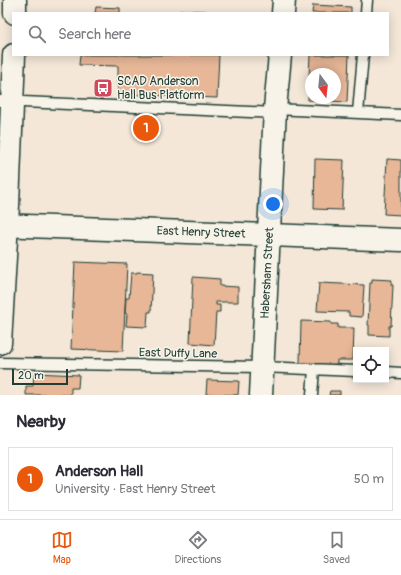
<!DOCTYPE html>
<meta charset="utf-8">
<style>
:root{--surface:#fff;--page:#f7f7f7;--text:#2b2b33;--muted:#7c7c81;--line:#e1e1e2;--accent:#ea580c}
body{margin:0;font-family:Pangolin,sans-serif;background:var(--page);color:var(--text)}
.controls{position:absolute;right:12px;bottom:12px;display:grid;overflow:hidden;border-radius:0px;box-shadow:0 2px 10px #0003}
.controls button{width:36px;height:36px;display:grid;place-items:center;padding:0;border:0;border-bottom:1px solid var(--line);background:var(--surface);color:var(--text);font:20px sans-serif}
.compass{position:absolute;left:305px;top:68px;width:36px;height:36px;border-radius:50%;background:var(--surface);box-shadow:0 2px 10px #0003;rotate:165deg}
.scale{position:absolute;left:12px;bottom:10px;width:56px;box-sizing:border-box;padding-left:4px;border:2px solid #1f3d34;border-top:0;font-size:11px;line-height:14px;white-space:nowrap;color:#1f3d34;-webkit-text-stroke:3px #f7f3e8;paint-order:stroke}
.you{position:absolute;left:273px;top:204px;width:14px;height:14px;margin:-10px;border:3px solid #fff;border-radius:50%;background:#1a73e8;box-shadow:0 0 0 6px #1a73e833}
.badge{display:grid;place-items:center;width:26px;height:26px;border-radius:50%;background:var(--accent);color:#fff;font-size:13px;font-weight:700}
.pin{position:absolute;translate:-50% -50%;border:2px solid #fff;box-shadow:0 1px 4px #0006}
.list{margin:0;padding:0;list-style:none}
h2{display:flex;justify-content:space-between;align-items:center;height:52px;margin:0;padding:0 16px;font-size:17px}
h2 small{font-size:13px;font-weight:400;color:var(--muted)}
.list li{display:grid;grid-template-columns:26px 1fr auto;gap:12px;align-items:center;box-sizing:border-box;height:64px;margin:0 8px 8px;padding:0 8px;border:1px solid var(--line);border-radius:0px}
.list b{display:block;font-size:15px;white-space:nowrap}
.list p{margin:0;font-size:13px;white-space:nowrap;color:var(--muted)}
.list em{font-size:13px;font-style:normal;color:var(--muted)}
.icon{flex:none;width:22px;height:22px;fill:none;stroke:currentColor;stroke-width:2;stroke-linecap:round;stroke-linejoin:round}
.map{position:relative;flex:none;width:401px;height:395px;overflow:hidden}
.search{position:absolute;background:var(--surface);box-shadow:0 2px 10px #0003;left:12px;right:12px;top:12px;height:44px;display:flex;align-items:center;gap:10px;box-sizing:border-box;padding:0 14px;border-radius:0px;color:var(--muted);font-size:15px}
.sheet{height:124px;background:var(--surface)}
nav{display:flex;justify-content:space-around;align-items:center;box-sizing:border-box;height:56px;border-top:1px solid var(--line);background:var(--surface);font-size:11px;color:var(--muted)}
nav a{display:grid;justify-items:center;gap:2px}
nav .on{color:var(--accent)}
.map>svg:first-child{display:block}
</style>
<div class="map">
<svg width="401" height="395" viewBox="0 0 401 395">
<rect width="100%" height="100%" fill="#f4e7d8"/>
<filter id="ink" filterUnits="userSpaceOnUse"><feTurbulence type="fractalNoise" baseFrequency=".025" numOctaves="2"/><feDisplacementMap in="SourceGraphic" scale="8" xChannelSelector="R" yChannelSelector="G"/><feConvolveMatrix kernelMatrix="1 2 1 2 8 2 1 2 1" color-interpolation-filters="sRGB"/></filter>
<g filter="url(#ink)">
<!-- building -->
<path fill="#e7b798" stroke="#1f3d34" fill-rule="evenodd" d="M313,5l38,2v6h-39z
M96,7l24,1v5h-25z
M180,10l26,1v2h-26z
M80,55h139l-2,43 -99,-4v-28l-39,-1z
M310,55h39l-2,47 -39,-2zM311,74h24v24h-24z
M315,159l29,1 -2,50 -28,-1z
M387,159l14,1v55l-17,-1z
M75,262l52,2 -4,87 -52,-2z
M137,272l16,1 -2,39h-3l-1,15 -21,-1 1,-12 -2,-1 1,-15h3l2,-25h6z
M193,277l27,2v7l18,1v15h-22v3h4v7h-4l-2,33 -24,-2z
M372,279l20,1 -1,5h2l-2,41h-2v10l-20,-1v-10h-1l2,-42h2z
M319,283l45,2 -2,32 -13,-1v-4l-32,-1z
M301,321l30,1v2h7v4h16l-1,32h-16v4l-8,1 -29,-2z
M34,373l45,2 -1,13h-7v7h-45v-9h7z
M207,380l32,1 -1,14 -32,-1z
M330,391h10v4h-11z"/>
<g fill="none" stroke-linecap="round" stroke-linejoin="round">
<!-- lane casing -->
<g stroke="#1f3d34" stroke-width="13">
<path id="lane" d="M366,13l1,-13
M0,101l275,12
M275,109l126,6
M358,113l5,-58
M0,363l262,4 94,4
M386,372l15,1
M312,395l2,-26"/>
</g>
<!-- secondary casing -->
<g stroke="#1f3d34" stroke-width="25">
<path id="secondary" d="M15,13v-13
M283,13l1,-13
M0,225l401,15
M0,343l8,-138 6,-150
M261,395l14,-286 5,-54"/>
</g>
<!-- lane -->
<use href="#lane" stroke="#f7f3e8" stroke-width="10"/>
<!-- secondary -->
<use href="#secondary" stroke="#f7f3e8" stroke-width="22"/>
</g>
</g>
<!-- icons -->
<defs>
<g id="bus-square" transform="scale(1)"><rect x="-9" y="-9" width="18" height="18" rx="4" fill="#d1495b" stroke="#f7f3e8"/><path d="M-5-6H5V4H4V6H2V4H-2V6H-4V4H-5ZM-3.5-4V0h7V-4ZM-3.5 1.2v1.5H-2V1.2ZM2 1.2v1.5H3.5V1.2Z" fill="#fff"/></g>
</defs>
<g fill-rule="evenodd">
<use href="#bus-square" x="103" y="88"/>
</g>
<g text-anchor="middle" stroke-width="3" stroke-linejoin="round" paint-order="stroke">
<!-- poi labels -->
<g font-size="12" fill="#1f3d34" stroke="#f7f3e8" text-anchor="start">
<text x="117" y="85">SCAD Anderson<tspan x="117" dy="14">Hall Bus Platform</tspan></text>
</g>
<!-- street labels -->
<g font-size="12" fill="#1f3d34" stroke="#f7f3e8">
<text transform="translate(201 232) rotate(2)" y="4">East Henry Street</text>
<text transform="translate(267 273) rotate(-87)" y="4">Habersham Street</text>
<text transform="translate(178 353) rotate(1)" y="4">East Duffy Lane</text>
</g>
</g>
</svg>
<div class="controls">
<button><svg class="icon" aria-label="locate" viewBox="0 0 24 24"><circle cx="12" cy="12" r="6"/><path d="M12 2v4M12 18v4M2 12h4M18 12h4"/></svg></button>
</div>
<svg class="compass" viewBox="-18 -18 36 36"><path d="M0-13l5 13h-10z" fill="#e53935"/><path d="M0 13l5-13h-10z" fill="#7c7c81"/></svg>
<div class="scale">20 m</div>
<div class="you"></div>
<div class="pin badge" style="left:146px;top:128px">1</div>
<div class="search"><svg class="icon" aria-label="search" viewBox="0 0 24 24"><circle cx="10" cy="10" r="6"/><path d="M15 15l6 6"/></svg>Search here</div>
</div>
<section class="sheet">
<h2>Nearby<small></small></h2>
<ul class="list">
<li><span class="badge">1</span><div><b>Anderson Hall</b><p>University · East Henry Street</p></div><em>50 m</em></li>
</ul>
</section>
<nav>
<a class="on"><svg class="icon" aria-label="map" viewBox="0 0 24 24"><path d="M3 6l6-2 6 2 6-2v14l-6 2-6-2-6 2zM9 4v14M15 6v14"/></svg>Map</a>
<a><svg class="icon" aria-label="directions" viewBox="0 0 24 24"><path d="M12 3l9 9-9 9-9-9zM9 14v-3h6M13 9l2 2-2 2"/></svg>Directions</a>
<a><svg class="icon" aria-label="saved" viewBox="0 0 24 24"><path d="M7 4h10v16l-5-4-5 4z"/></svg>Saved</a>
</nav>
